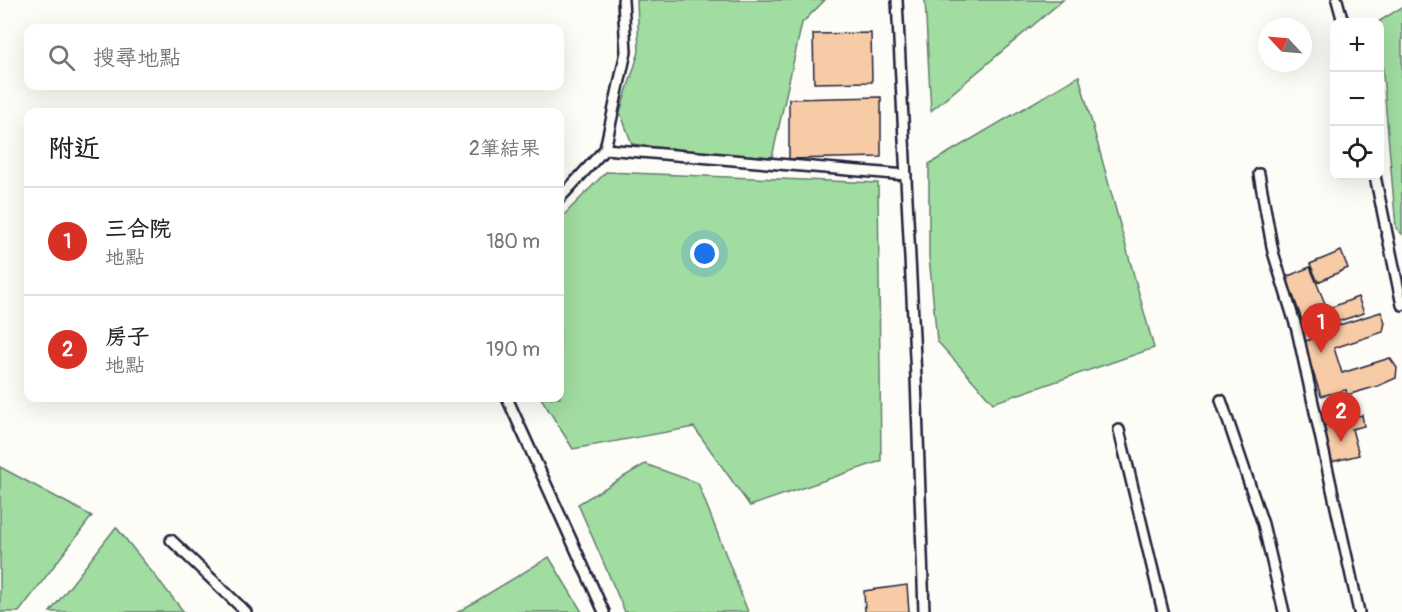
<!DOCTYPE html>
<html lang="zh-TW">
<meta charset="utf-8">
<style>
:root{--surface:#fff;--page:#f2f2f2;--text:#222;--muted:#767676;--line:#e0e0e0;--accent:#d93025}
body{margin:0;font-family:Pangolin,"LXGW WenKai TC",sans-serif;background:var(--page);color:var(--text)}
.controls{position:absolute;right:18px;top:18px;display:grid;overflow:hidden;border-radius:12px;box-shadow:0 6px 24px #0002}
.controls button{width:54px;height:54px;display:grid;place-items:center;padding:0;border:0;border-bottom:2px solid var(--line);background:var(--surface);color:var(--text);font:30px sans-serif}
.compass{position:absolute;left:1258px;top:18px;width:54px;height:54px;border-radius:50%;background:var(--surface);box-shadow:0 6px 24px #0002;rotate:296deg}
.you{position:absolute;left:705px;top:254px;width:21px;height:21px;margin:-15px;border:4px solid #fff;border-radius:50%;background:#1a73e8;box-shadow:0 0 0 9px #1a73e833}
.badge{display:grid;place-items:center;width:39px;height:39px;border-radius:50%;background:var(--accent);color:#fff;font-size:20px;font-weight:700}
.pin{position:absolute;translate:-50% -50px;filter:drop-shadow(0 2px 3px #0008)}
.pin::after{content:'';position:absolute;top:32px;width:21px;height:18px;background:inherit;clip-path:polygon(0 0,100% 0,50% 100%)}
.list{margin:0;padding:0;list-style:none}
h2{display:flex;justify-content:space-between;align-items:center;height:78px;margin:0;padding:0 24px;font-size:26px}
h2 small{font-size:20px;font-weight:400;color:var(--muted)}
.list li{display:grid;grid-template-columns:39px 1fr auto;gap:18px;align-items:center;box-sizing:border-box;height:108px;padding:0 24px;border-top:2px solid var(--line)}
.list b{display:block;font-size:22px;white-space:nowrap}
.list p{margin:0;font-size:20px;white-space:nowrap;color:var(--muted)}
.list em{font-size:20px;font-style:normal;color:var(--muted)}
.icon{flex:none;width:33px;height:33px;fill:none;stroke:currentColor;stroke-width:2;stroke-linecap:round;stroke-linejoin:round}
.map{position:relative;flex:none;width:1402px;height:612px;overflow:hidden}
.search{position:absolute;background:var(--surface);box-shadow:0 6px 24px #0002;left:24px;top:24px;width:540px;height:66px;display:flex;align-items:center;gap:15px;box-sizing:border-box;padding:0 21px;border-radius:12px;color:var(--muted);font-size:22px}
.panel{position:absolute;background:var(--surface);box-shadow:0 6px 24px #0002;left:24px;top:108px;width:540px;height:294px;border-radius:12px}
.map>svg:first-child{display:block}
</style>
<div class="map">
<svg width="1402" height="612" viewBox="0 0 1402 612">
<rect width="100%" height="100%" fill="#fdfcf7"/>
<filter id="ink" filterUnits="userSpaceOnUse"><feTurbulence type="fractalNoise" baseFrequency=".0167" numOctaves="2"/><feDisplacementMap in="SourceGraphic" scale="12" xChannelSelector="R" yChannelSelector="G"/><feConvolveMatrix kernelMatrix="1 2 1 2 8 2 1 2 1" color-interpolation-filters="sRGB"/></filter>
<g filter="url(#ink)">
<!-- green -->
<path fill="#a1dca1" stroke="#627f6e" stroke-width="1.5" d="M637,0h188l-23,23 -31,139 -139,-18 -12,-32 19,-60z
M925,0h138l-132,111z
M1402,7v227l-6,-6 -16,-189v-17h-2z
M1079,76l75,272 -161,55 -56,-62 -8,-85v-92z
M606,172l272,11 3,278 -131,45 -56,-79 -121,22 -32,-51h19v-179z
M645,464l53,19 50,129h-123l-47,-108z
M0,467l92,49 -73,96h-19z
M116,527l68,85h-134z
M549,557l33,55h-124z"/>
<!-- building -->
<path fill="#f6cba5" stroke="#22223b" stroke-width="1.5" d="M871,33l1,49 -58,1 -1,-49z
M881,97v60l-92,2v-60z
M1341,251l7,17 -30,14 -8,-18z
M1310,267l23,56 -26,10 -21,-56z
M1358,297l6,16 -31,10 -6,-14z
M1381,312l4,10 -2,10 -49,16 8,25 48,-15 7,10 -1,10 -18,8 -31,9 -1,-5 -25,6 -18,-54 34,-12 -1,-4z
M1362,415l2,11 -12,3 7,26 -28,7 -9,-36z
M907,585l2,27h-44l-1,-21z"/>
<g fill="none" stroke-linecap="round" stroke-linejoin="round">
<!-- service casing -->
<g stroke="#22223b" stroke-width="14">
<path id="service" d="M897,0l19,377 8,235
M1337,0l6,22
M605,149l21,-97 -3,-52
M1259,174l14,78 24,78 62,282
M1375,176l27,129
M560,198l45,-49 301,26
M507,398l97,214
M1221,400l42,124 21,88
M1119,430l44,182
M171,540l75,72"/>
</g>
<!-- service -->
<use href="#service" stroke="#fdfcf7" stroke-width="9"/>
</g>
</g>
</svg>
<div class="controls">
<button>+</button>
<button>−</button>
<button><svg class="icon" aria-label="locate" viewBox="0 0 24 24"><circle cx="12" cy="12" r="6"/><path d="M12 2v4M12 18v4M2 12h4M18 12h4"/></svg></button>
</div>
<svg class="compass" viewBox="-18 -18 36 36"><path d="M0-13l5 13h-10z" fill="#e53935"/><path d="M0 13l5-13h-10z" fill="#767676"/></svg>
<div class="you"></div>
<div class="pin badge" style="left:1321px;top:353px">1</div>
<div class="pin badge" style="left:1341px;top:442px">2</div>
<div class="search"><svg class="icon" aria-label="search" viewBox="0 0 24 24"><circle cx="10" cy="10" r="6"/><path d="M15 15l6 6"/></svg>搜尋地點</div>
<section class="panel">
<h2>附近<small>2筆結果</small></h2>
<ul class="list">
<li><span class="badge">1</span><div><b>三合院</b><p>地點</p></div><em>180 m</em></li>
<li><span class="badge">2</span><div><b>房子</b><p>地點</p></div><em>190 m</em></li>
</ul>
</section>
</div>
